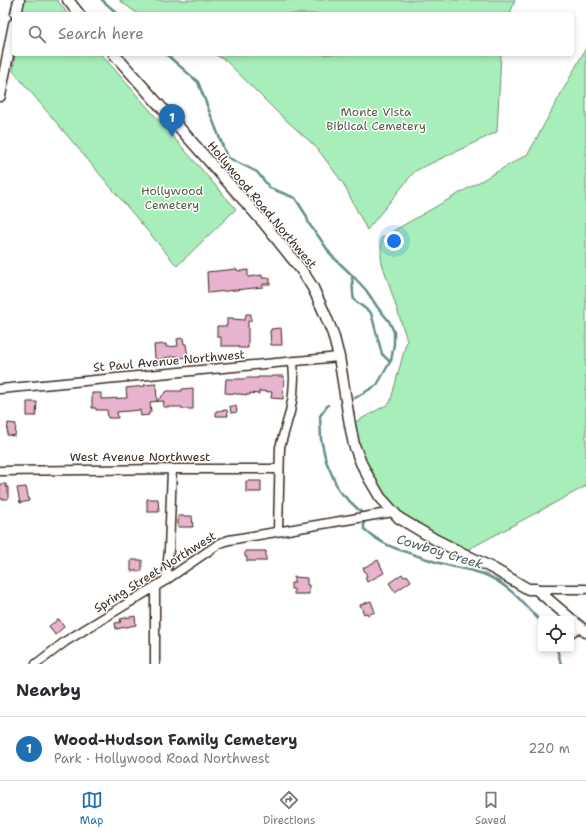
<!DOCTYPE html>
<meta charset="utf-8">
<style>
:root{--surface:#fff;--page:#f2f2f3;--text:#2b2b33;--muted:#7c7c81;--line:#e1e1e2;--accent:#1f6fb2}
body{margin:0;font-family:"Shantell Sans",sans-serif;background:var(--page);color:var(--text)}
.controls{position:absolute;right:12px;bottom:12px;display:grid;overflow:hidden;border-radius:4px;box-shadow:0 2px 6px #0003}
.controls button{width:36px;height:36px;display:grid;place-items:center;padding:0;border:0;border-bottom:1px solid var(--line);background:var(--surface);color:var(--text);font:20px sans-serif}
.you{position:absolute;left:394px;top:241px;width:14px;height:14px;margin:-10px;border:3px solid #fff;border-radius:50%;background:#1a73e8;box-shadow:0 0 0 6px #1a73e833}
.badge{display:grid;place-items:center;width:26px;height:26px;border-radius:50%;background:var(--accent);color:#fff;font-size:13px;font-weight:700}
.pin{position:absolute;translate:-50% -33px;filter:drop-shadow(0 1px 2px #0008)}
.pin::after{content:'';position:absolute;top:21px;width:14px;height:12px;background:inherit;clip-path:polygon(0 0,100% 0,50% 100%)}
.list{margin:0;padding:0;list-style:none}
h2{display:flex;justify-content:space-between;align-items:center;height:52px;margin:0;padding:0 16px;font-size:17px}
h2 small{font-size:13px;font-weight:400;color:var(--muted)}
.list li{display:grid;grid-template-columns:26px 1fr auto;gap:12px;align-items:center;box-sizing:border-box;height:64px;padding:0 16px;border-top:1px solid var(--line)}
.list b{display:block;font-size:15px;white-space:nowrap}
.list p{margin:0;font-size:13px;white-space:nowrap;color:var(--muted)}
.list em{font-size:13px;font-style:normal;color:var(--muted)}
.icon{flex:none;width:22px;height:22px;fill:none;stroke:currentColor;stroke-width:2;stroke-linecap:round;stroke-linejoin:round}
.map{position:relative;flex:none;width:586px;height:664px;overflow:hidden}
.search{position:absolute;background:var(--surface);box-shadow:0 2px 6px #0003;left:12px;right:12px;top:12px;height:44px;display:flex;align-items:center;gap:10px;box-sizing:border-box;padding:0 14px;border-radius:4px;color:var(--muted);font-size:15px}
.sheet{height:116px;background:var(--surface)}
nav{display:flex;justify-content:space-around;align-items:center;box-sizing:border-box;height:56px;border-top:1px solid var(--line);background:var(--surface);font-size:11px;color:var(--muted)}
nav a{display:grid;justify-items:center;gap:2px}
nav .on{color:var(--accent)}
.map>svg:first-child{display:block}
</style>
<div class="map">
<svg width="586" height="664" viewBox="0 0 586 664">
<rect width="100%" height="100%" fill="#fff"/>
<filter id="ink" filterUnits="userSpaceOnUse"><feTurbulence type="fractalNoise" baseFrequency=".025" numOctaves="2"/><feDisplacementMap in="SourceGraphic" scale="8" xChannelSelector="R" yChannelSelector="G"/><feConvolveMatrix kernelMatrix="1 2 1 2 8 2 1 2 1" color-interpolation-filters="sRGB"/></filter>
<g filter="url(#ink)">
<!-- green -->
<path fill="#a7eeba" stroke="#718c6c" d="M23,0h34l11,14h-47z
M119,0h396l-5,14h-372z
M586,48v438l-128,69 -64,-38 -25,-42 -17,-51 38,-21 17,-63 -26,-80v-22l147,-84z
M15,54h86l135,155 -59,57 -164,-195z
M214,54h287l-4,78 -82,39 -48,59 -24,-47 -27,-36 -39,-35 -52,-52z"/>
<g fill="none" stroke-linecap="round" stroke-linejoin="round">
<!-- stream -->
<path stroke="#648d8e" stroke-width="2.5" d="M102,0l16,14
M166,54l32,28 29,75 30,15 13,16 25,10 11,17 3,9 10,13 12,18 21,20 1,19 1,6 17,13 11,41 8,8 -13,23 -22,13
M352,275l14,15 12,18 11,13 5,11v12l-3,17
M328,405l-8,11 1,23 5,22 13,30 22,21 3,10v7c18,16 32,20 54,27 10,3 19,7 29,9 14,4 28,5 41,11 22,10 37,29 53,46
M557,649l4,15"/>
</g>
<!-- building -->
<path fill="#e7b3ce" stroke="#3b2a1e" d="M237,269l1,2 10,-1v7l14,-2v3h8v6h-7v3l-55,6 -1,-21z
M246,314h5v7h-3v27h-10v-2h-17v-9h-4v-11h10v-8h6v1l12,1z
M281,328l1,17h-11l-1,-14h1v-2z
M183,338l1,6h2l2,13 -10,1v-2l-15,2v1l-7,1v-2h-1l-1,-13 12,-1v3l12,-1 -1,-7z
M272,376h12l-1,23 -12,-1 1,-6 -13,-1v3l-9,-1v2l-25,-2 1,-14h19v-1h13v-1h13z
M156,384l1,17 10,-10h15v-2l11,-1v21h-11v-2h-19l1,-6 -14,1 1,10h-2v3l-8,1 -1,-6 -23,2 1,6h-10l-1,-8h-11v-2h-4v-15h9v6l26,-1 -1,-10 19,-2 -1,-1z
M27,402h10l-1,14h-9z
M230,406h6l1,6 -6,1z
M227,410l1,6h-12v-5z
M8,423l8,1 -1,12 -8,-1z
M246,481h15v11h-15z
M0,484h6v3h2v12h-8z
M26,487l3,14 -9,2 -3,-15z
M147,499h11l1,13h-12z
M178,516h14l1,11h-15z
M245,551h21v10h-19v-4h-2z
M131,560h11v11h-11z
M378,560l6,13 -17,9 -2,-5 2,-1 -4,-8z
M402,574l2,3 3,-2 4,6 -16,11 -6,-9z
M294,577l13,1v7h2v9h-15v-5h-3v-6h3z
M371,601l4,11 -7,3 -1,-2 -3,1 -4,-9z
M135,616l1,9 -20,4 -1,-6 6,-1 -1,-3z
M59,619l5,8 -9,8 -6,-9z"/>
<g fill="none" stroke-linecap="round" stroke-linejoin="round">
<!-- minor casing -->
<g stroke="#3b2a1e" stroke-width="11">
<path id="minor" d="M0,389l339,-32
M0,471l172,-2h107
M278,531l2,-84 10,-35 3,-17 1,-17 -1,-17
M166,580l3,-30 3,-81
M536,589h50
M571,633l9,-6
M36,664l30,-23 100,-61 54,-37 9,-3 164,-28
M155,664v-77"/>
</g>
<!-- tertiary casing -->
<g stroke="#3b2a1e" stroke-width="13">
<path id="tertiary" d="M68,0l11,14
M16,14l3,-14
M114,54l149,168 40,50 10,16 11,24 9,22 6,23 11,68 4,20 7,18 9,17 10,17 19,21 37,22 58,29 34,20h8l35,30
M0,96l14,-72
M571,619l15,13"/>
</g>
<!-- minor -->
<use href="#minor" stroke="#fff" stroke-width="8"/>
<!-- tertiary -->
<use href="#tertiary" stroke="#fff" stroke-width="10"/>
</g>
</g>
<g text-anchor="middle" stroke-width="3" stroke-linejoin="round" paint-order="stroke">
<!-- park labels -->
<g font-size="12" fill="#565b45" stroke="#fff">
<text x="376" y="116">Monte Vista<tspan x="376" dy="14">Biblical Cemetery</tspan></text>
<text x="172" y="195">Hollywood<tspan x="172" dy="14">Cemetery</tspan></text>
</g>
<!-- street labels -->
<g font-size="12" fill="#3b2a1e" stroke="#fff">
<text transform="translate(262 205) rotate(50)" y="4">Hollywood Road Northwest</text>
<text transform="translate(169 361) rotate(-5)" y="4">St Paul Avenue Northwest</text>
<text x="140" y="461">West Avenue Northwest</text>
<text transform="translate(155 572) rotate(-32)" y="4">Spring Street Northwest</text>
</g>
<!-- water labels -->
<g font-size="13" font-style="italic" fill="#4f5c56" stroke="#fff">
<text transform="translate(440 551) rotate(17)" y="5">Cowboy Creek</text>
</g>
</g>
</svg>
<div class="controls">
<button><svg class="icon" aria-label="locate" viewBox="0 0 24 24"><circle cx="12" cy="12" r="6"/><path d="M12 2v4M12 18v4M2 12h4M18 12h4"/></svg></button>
</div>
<div class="you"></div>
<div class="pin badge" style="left:172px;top:137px">1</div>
<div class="search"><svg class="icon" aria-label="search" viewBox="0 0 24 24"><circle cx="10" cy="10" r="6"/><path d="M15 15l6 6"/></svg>Search here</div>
</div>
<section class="sheet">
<h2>Nearby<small></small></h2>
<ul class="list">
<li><span class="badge">1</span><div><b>Wood-Hudson Family Cemetery</b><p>Park · Hollywood Road Northwest</p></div><em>220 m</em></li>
</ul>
</section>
<nav>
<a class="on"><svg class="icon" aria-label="map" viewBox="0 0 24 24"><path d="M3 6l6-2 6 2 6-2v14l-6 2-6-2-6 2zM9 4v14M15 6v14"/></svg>Map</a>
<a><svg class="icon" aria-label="directions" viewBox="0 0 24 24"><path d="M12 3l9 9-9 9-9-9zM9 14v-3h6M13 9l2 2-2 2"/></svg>Directions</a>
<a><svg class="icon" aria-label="saved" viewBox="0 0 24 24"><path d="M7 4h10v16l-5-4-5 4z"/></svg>Saved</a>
</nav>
